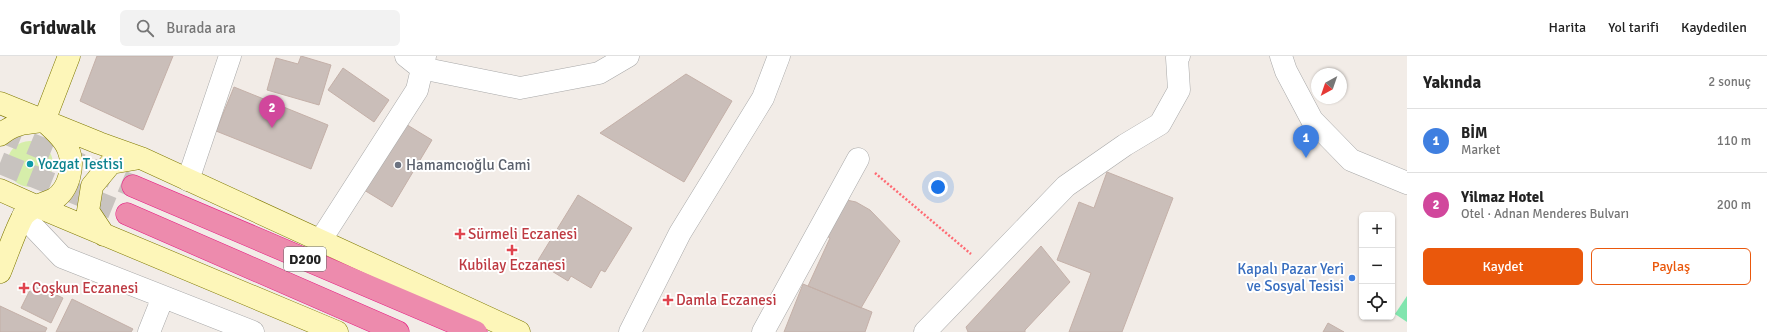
<!DOCTYPE html>
<html lang="tr">
<meta charset="utf-8">
<style>
:root{--surface:#fff;--page:#f2f2f2;--text:#222;--muted:#767676;--line:#e0e0e0;--accent:#ea580c}
body{margin:0;font-family:Signika,sans-serif;background:var(--page);color:var(--text)}
.controls{position:absolute;right:12px;bottom:12px;display:grid;overflow:hidden;border-radius:6px;box-shadow:0 1px 3px #0004}
.controls button{width:36px;height:36px;display:grid;place-items:center;padding:0;border:0;border-bottom:1px solid var(--line);background:var(--surface);color:var(--text);font:20px sans-serif}
.compass{position:absolute;left:1311px;top:12px;width:36px;height:36px;border-radius:50%;background:var(--surface);box-shadow:0 1px 3px #0004;rotate:220deg}
.you{position:absolute;left:938px;top:131px;width:14px;height:14px;margin:-10px;border:3px solid #fff;border-radius:50%;background:#1a73e8;box-shadow:0 0 0 6px #1a73e833}
.badge{display:grid;place-items:center;width:26px;height:26px;border-radius:50%;background:var(--accent);color:#fff;font-size:13px;font-weight:700}
.pin{position:absolute;translate:-50% -33px;filter:drop-shadow(0 1px 2px #0008)}
.pin::after{content:'';position:absolute;top:21px;width:14px;height:12px;background:inherit;clip-path:polygon(0 0,100% 0,50% 100%)}
.list{margin:0;padding:0;list-style:none}
h2{display:flex;justify-content:space-between;align-items:center;height:52px;margin:0;padding:0 16px;font-size:17px}
h2 small{font-size:13px;font-weight:400;color:var(--muted)}
.list li{display:grid;grid-template-columns:26px 1fr auto;gap:12px;align-items:center;box-sizing:border-box;height:64px;padding:0 16px;border-top:1px solid var(--line)}
.list b{display:block;font-size:15px;white-space:nowrap}
.list p{margin:0;font-size:13px;white-space:nowrap;color:var(--muted)}
.list em{font-size:13px;font-style:normal;color:var(--muted)}
.actions{display:flex;gap:8px;padding:12px 16px}
.actions a{flex:1;padding:9px 0;border:1px solid var(--accent);border-radius:6px;text-align:center;font-size:14px;color:var(--accent)}
.actions .main{background:var(--accent);color:#fff}
.icon{flex:none;width:22px;height:22px;fill:none;stroke:currentColor;stroke-width:2;stroke-linecap:round;stroke-linejoin:round}
.map{position:relative;flex:none;width:1407px;height:276px;overflow:hidden}
header{display:flex;align-items:center;gap:24px;box-sizing:border-box;height:56px;padding:0 20px;background:var(--surface);border-bottom:1px solid var(--line)}
header strong{font-size:19px}
nav{display:flex;gap:22px;margin-inline-start:auto;font-size:14px}
.search{width:280px;height:36px;background:var(--page);display:flex;align-items:center;gap:10px;box-sizing:border-box;padding:0 14px;border-radius:6px;color:var(--muted);font-size:15px}
main{display:flex}
aside{flex:1;background:var(--surface)}
.map>svg:first-child{display:block}
</style>
<header>
<strong>Gridwalk</strong>
<div class="search"><svg class="icon" aria-label="search" viewBox="0 0 24 24"><circle cx="10" cy="10" r="6"/><path d="M15 15l6 6"/></svg>Burada ara</div>
<nav><a>Harita</a><a>Yol tarifi</a><a>Kaydedilen</a></nav>
</header>
<main>
<div class="map">
<svg width="1407" height="276" viewBox="0 0 1407 276">
<rect width="100%" height="100%" fill="#f2ece7"/>
<!-- grass -->
<path fill="#d6eeaa" d="M7 108a23 23 0 1 1 46 0a23 23 0 1 1-46 0Z"/>
<!-- pitch -->
<path fill="#81e5ae" d="M1407,240v26l-12,-8z"/>
<!-- building -->
<path fill="#cabeb9" stroke="#c4b0a8" d="M97,0h76l-30,74 -63,-29z
M301,0l30,9 -12,40 -52,-15 9,-32 22,6z
M343,12l46,32 -15,22 -46,-32z
M686,18l46,27 -48,81 -84,-49z
M234,31l94,38 -17,44 -95,-38z
M404,67l28,17 -40,67 -28,-17z
M1107,116l66,26 -51,134h-53l22,-59 -34,-13 22,-58 15,6z
M578,139l54,33 -27,44 -4,-2 -10,18 -20,-12 -3,5 -31,-19z
M842,143l14,3 14,8 30,31 -39,67 -53,-22 22,-48 -5,-3z
M1041,190l29,36 -45,48v2h-57l-2,-5z
M33,228l30,14 -12,25 -30,-15z
M803,228l69,28 -7,20h-81z
M72,243l61,30 -2,3h-75z
M0,250l47,22 -2,4h-45z
M1328,267l16,9h-21z"/>
<g fill="none" stroke-linecap="round" stroke-linejoin="round">
<!-- highway-tunnel -->
<path stroke="#c8c3bf" stroke-width="22" stroke-dasharray="22 11" stroke-linecap="butt" d="M0,75l133,55
M0,107l127,51"/>
<!-- street casing -->
<g stroke="#a8a8a8" stroke-width="23">
<path id="street" d="M406,0l15,12 99,20 79,-15 29,-17
M1281,0l5,15 26,49 39,40 56,23
M188,124l42,-124
M23,160l39,41 191,75
M320,185l97,-151 8,-34
M149,276l14,-35
M630,276l50,-99 83,-135 16,-42
M763,276l95,-173
M925,276l141,-146 59,-41 35,-21 19,-34 -2,-32 2,-2"/>
</g>
<!-- secondary casing -->
<g stroke="#7f7900" stroke-width="23">
<path id="secondary" d="M0,47l99,40 42,15 378,174
M44,65l25,-65
M0,79c14,-12 26,-12 44,-14 9,8 20,17 24,28 7,16 1,41 -14,50 -10,5 -22,7 -30,16 -6,8 -19,45 -24,57
M0,134l36,16 301,126
M104,179l-16,-24 4,-25 19,-23 29,-5"/>
</g>
<!-- highway casing -->
<g stroke="#e61d82" stroke-width="23">
<path id="highway" d="M133,130l343,146
M127,158l271,118"/>
</g>
<!-- path -->
<path stroke="#ff6a73" stroke-width="2.5" stroke-dasharray="2 2" stroke-linecap="butt" d="M875,117l96,81"/>
<!-- street -->
<use href="#street" stroke="#fff" stroke-width="22"/>
<!-- secondary -->
<use href="#secondary" stroke="#fdf6b9" stroke-width="22"/>
<!-- highway -->
<use href="#highway" stroke="#ed8bad" stroke-width="22"/>
</g>
<!-- markers -->
<circle fill="#0f9aa8" stroke="#fff" stroke-width="1.5" cx="30" cy="108" r="4"/>
<circle fill="#6b7280" stroke="#fff" stroke-width="1.5" cx="398" cy="109" r="4"/>
<g fill="#e0444e" stroke="#fff" stroke-width="1.5">
<path d="M458 172h4v4h4v4h-4v4h-4v-4h-4v-4h4z"/>
<path d="M510 188h4v4h4v4h-4v4h-4v-4h-4v-4h4z"/>
<path d="M22 226h4v4h4v4h-4v4h-4v-4h-4v-4h4z"/>
<path d="M666 238h4v4h4v4h-4v4h-4v-4h-4v-4h4z"/>
</g>
<circle fill="#3f7fe0" stroke="#fff" stroke-width="1.5" cx="1352" cy="222" r="4"/>
<g text-anchor="middle" stroke-width="4" stroke-linejoin="round" paint-order="stroke">
<!-- shield labels -->
<rect fill="#fff" stroke="#646464" stroke-width="1" x="284" y="191" width="42" height="24" rx="3"/>
<g font-size="14" font-weight="bold" fill="#212121">
<text x="305" y="208">D200</text>
</g>
<!-- culture labels -->
<g font-size="15" fill="#0d838f" stroke="#fff" text-anchor="start">
<text x="38" y="113">Yozgat Testisi</text>
</g>
<!-- worship labels -->
<g font-size="15" fill="#5b616d" stroke="#fff" text-anchor="start">
<text x="406" y="114">Hamamcıoğlu Cami</text>
</g>
<!-- health labels -->
<g font-size="15" fill="#be3a42" stroke="#fff" text-anchor="start">
<text x="468" y="183">Sürmeli Eczanesi</text>
<text x="512" y="214" text-anchor="middle">Kubilay Eczanesi</text>
<text x="32" y="237">Coşkun Eczanesi</text>
<text x="676" y="249">Damla Eczanesi</text>
</g>
<!-- shop labels -->
<g font-size="15" fill="#366cbe" stroke="#fff" text-anchor="end">
<text x="1344" y="218">Kapalı Pazar Yeri<tspan x="1344" dy="17">ve Sosyal Tesisi</tspan></text>
</g>
</g>
</svg>
<div class="controls">
<button>+</button>
<button>−</button>
<button><svg class="icon" aria-label="locate" viewBox="0 0 24 24"><circle cx="12" cy="12" r="6"/><path d="M12 2v4M12 18v4M2 12h4M18 12h4"/></svg></button>
</div>
<svg class="compass" viewBox="-18 -18 36 36"><path d="M0-13l5 13h-10z" fill="#e53935"/><path d="M0 13l5-13h-10z" fill="#767676"/></svg>
<div class="you"></div>
<div class="pin badge" style="left:1306px;top:102px;background:#3f7fe0">1</div>
<div class="pin badge" style="left:272px;top:72px;background:#d1479c">2</div>
</div>
<aside>
<h2>Yakında<small>2 sonuç</small></h2>
<ul class="list">
<li><span class="badge" style="background:#3f7fe0">1</span><div><b>BİM</b><p>Market</p></div><em>110 m</em></li>
<li><span class="badge" style="background:#d1479c">2</span><div><b>Yilmaz Hotel</b><p>Otel · Adnan Menderes Bulvarı</p></div><em>200 m</em></li>
</ul>
<div class="actions"><a class="main">Kaydet</a><a>Paylaş</a></div>
</aside>
</main>
